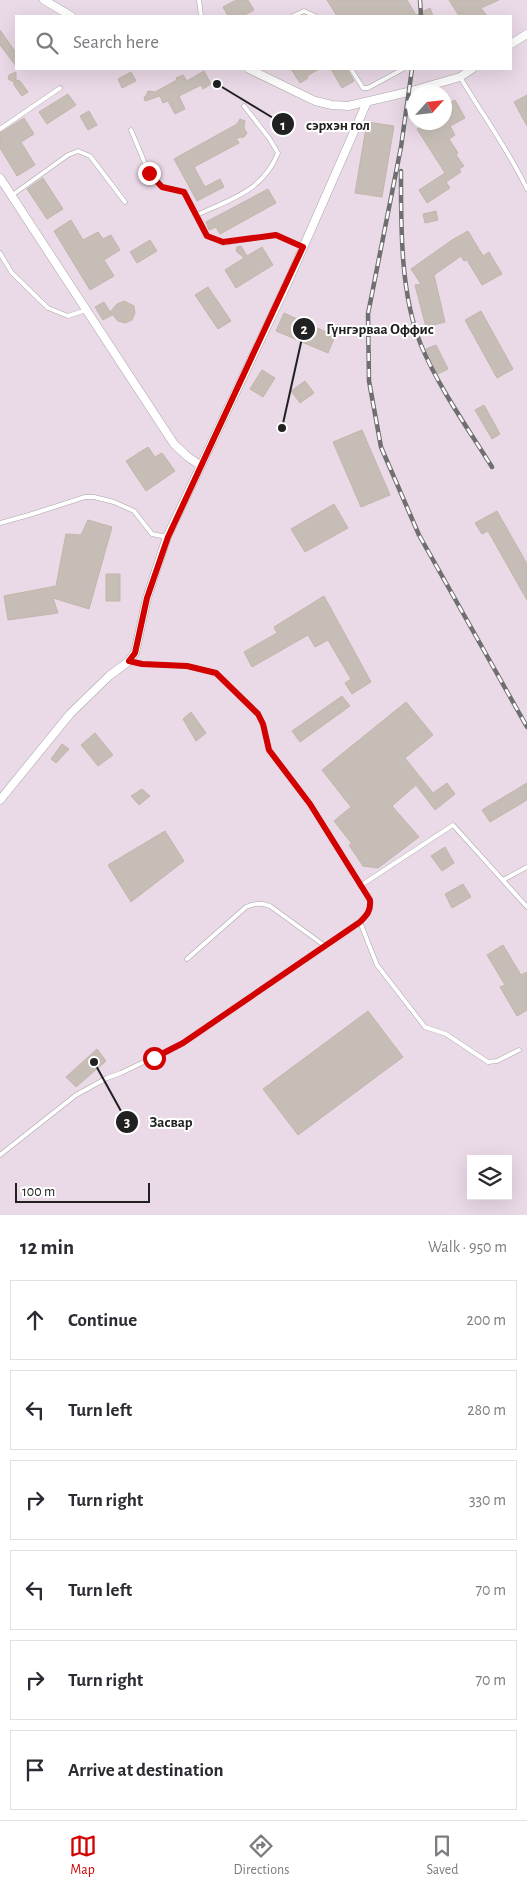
<!DOCTYPE html>
<meta charset="utf-8">
<style>
:root{--surface:#fff;--page:#f7f7f7;--text:#2b2b33;--muted:#7c7c81;--line:#e1e1e2;--accent:#d20200}
body{margin:0;font-family:"Alegreya Sans",sans-serif;background:var(--page);color:var(--text)}
.controls{position:absolute;right:15px;bottom:15px;display:grid;overflow:hidden;border-radius:0px;box-shadow:0 5px 20px #0002}
.controls button{width:45px;height:45px;display:grid;place-items:center;padding:0;border:0;border-bottom:1px solid var(--line);background:var(--surface);color:var(--text);font:25px sans-serif}
.compass{position:absolute;left:407px;top:85px;width:45px;height:45px;border-radius:50%;background:var(--surface);box-shadow:0 5px 20px #0002;rotate:63deg}
.scale{position:absolute;left:15px;bottom:12px;width:135px;box-sizing:border-box;padding-left:5px;border:2px solid #212121;border-top:0;font-size:14px;line-height:18px;white-space:nowrap;color:#212121;-webkit-text-stroke:4px #fff;paint-order:stroke}
.stop{position:absolute;width:15px;height:15px;margin:-11px;border:4px solid #d20200;border-radius:50%;background:#fff}
.stop.end{background:#d20200;border-color:#fff;box-shadow:0 1px 5px #0008}
.list{margin:0;padding:0;list-style:none}
h2{display:flex;justify-content:space-between;align-items:center;height:65px;margin:0;padding:0 20px;font-size:21px}
h2 small{font-size:16px;font-weight:400;color:var(--muted)}
.list li{display:grid;grid-template-columns:32px 1fr auto;gap:15px;align-items:center;box-sizing:border-box;height:80px;margin:0 10px 10px;padding:0 10px;border:1px solid var(--line);border-radius:0px}
.list b{display:block;font-size:19px;white-space:nowrap}
.list em{font-size:16px;font-style:normal;color:var(--muted)}
.icon{flex:none;width:28px;height:28px;fill:none;stroke:currentColor;stroke-width:2;stroke-linecap:round;stroke-linejoin:round}
.map{position:relative;flex:none;width:527px;height:1215px;overflow:hidden}
.search{position:absolute;background:var(--surface);box-shadow:0 5px 20px #0002;left:15px;right:15px;top:15px;height:55px;display:flex;align-items:center;gap:12px;box-sizing:border-box;padding:0 18px;border-radius:0px;color:var(--muted);font-size:19px}
.sheet{height:605px;background:var(--surface)}
nav{display:flex;justify-content:space-around;align-items:center;box-sizing:border-box;height:70px;border-top:1px solid var(--line);background:var(--surface);font-size:14px;color:var(--muted)}
nav a{display:grid;justify-items:center;gap:2px}
nav .on{color:var(--accent)}
.map>svg:first-child{display:block}
</style>
<div class="map">
<svg width="527" height="1215" viewBox="0 0 527 1215">
<rect width="100%" height="100%" fill="#f1eee7"/>
<!-- industrial -->
<path fill="#ead9e7" fill-rule="evenodd" d="M0,0h527v1215h-527zM16,16h495v53h-495zM414,92h30v30h-30zM471,1159h37v37h-37z"/>
<!-- building -->
<path fill="#c6beb6" stroke="#c3b5a9" d="M236,0h12l6,10 -11,6h-15l-5,-9z
M327,0h80l9,15 14,-7 3,8h-96z
M449,0h50l-18,8 6,8h-28z
M0,30l16,23v13l-16,-21z
M291,69h28l-12,7 1,2 -8,5z
M331,69h16l7,12 -12,7z
M204,71l7,13 -8,5 -2,-4 -22,11 6,13 -10,5 -7,-13 -5,2 -3,-7 -15,5 -1,-4 2,-1 2,-5 7,1 22,-12 -1,-2 7,-3 4,6z
M16,72v8l4,1 8,11 -6,4 -8,-11v-3l-6,-3 1,-4z
M131,72l5,9 -14,7 -4,-9z
M68,94l8,11 -29,19 -8,-12z
M527,95v31l-13,-24z
M455,100l10,18 -15,8 5,9 -6,4 9,14 -2,2 8,11 -5,3 2,3 -15,10 4,6 -23,15 -8,-13 26,-17 -28,-44 10,-7h17v-16z
M89,111l8,14 -9,5 -8,-14z
M24,118l10,16 -13,8 14,23 -18,11 -17,-28v-15z
M240,119l5,2 -1,7 3,5 -3,4 -8,1 3,5 -45,24 11,20 15,-8 4,8 -27,14 -23,-42 63,-35z
M367,122l27,4 -12,71 -27,-4z
M43,178l20,31 -16,10 -20,-30z
M268,189l8,14 -56,31 -4,-7 -7,3 -3,-8z
M436,211l2,9 -13,3 -2,-9z
M71,220l12,20 15,-8 5,7 8,-4 9,15 -16,10 10,16 -24,14 -36,-59z
M468,231l15,25 6,-4 13,22 -20,11 -15,-25 -3,1 -3,-5 -27,19 11,47 -19,5 -11,-42 6,-1 -10,-15 41,-29z
M150,240l7,11 -20,12 -7,-11z
M241,246l6,10 15,-9 11,18 -37,23 -11,-18 19,-12 -8,-7 1,-4z
M208,287l23,34 -13,8 -23,-34z
M124,301l10,5 1,7 -3,7 -7,3 -7,-2 -8,-9 7,-8z
M104,302l8,13 -9,5 -8,-13z
M481,311l32,58 -16,9 -32,-58z
M284,313l51,23 -7,17 -52,-22z
M436,345l12,24 -10,5 -12,-25z
M262,370l13,8 -12,19 -13,-8z
M305,381l9,12 -14,10 -9,-12z
M484,405l16,29 -8,5 -17,-29z
M362,430l28,65 -29,12 -28,-65z
M148,447l7,10 7,-4 13,18 -29,20 -20,-30z
M334,504l14,24 -43,24 -14,-23z
M497,511l30,53v36l-39,-69 -6,3 -7,-11z
M88,520l24,7 -23,82 -36,-11 5,15 -50,7 -4,-24 52,-10 10,-52 15,1z
M106,574h14v27h-14z
M324,596l47,86 -19,12 -7,-11 6,-4 -23,-39 -13,7 -7,-12 -56,32 -8,-15 33,-19 -3,-6z
M342,696l8,10 -50,36 -8,-11z
M406,702l27,33 -28,23 28,35 14,-10 8,11 -20,16 -19,-25 -24,21 27,31 -41,31 -15,-2 -14,-21 3,-1 -18,-23 17,-14 -29,-37z
M191,712l15,21 -10,8 -13,-22z
M95,733l18,22 -15,11 -17,-21z
M62,744l7,5 -13,14 -5,-4z
M527,783v17l-37,22 -8,-12z
M142,789l8,7 -11,9 -8,-9z
M165,831l19,30 -53,41 -23,-37z
M445,847l9,16 -12,8 -11,-15z
M463,884l8,13 -19,11 -7,-14z
M503,945l18,30 6,-3v38l-10,6 -17,-29 5,-2 -18,-30z
M368,1011l35,46 -105,78 -35,-46z
M97,1049l9,12 -30,26 -10,-10z"/>
<g fill="none" stroke-linecap="round" stroke-linejoin="round">
<!-- lane casing -->
<g stroke="#a8a8a8" stroke-width="5">
<path id="lane" d="M199,0l2,16
M293,16l11,-5 11,5
M351,69l12,19h5l35,-19
M460,77c22,37 48,72 67,112
M0,129l60,-41
M131,130l18,43 14,14 21,5 23,44 16,7 53,-8 27,12
M11,196l57,-41 10,-4 12,5 35,46
M197,215c34,-16 66,-24 81,-62l-9,-15 -25,-32
M0,253l12,20 36,35 20,8 18,-6
M0,523l29,-8 56,-18h9l20,5 20,9 18,23 15,3
M503,880l24,-13
M360,886l93,-61 74,82
M360,922l17,43 48,62 21,7 42,28 9,-1 22,-11
M187,959l59,-52c9,-4 15,-4 24,-1l55,40
M0,1155l76,-60 31,-17 14,-5 62,-30 177,-121c7,-7 11,-11 10,-22l-60,-96 -41,-54 -6,-26 -5,-11 -42,-40 -29,-7 -45,-2 -13,-3"/>
</g>
<!-- street casing -->
<g stroke="#a8a8a8" stroke-width="9">
<path id="street" d="M44,0l27,16
M511,44l16,-10
M249,69l66,32 17,4 16,1 60,-14 52,-15 12,-8
M0,178l174,266 14,13 12,8
M0,800l70,-86 39,-38 20,-15 6,-8 12,-55 20,-61 121,-255 79,-180"/>
</g>
<!-- lane -->
<use href="#lane" stroke="#fff" stroke-width="4"/>
<!-- street -->
<use href="#street" stroke="#fff" stroke-width="8"/>
<!-- rail casing -->
<g stroke="#6f6f6f" stroke-width="4.5">
<path id="rail" d="M420,0l1,16
M412,69l-11,78 -33,167 1,67 12,66 38,88 108,192
M401,171c0,54 -1,123 20,174 18,43 46,82 71,122"/>
</g>
<!-- rail -->
<use href="#rail" stroke="#fff" stroke-width="2.5" stroke-dasharray="8" stroke-linecap="butt"/>
</g>
<g fill="none" stroke-linecap="round" stroke-linejoin="round">
<!-- route -->
<path stroke="#d20200" stroke-width="6" d="M149,173l13,14 22,5 23,44 16,6 53,-7 27,12 -135,290 -21,61 -12,55 -6,8 13,3 45,2 29,7 42,41 5,10 6,26 41,54 60,96c1,11 -3,15 -10,22l-177,121 -29,15"/>
</g>
<!-- callouts -->
<path fill="none" stroke="#212121" stroke-width="2" d="M217 84L283 124M282 428L304 329M94 1062L127 1122"/>
<g fill="#212121" stroke="#fff" stroke-width="2">
<circle cx="217" cy="84" r="5"/>
<circle cx="282" cy="428" r="5"/>
<circle cx="94" cy="1062" r="5"/>
<circle cx="283" cy="124" r="12"/>
<circle cx="304" cy="329" r="12"/>
<circle cx="127" cy="1122" r="12"/>
</g>
<g font-size="15" text-anchor="middle" font-weight="bold" fill="#fff">
<text x="283" y="130">1</text>
<text x="304" y="334">2</text>
<text x="127" y="1127">3</text>
</g>
<g font-size="15" text-anchor="middle" font-weight="bold" fill="#212121" stroke="#fff" stroke-width="4" stroke-linejoin="round" paint-order="stroke">
<text x="338" y="130">сэрхэн гол</text>
<text x="380" y="334">Гүнгэрваа Оффис</text>
<text x="171" y="1127">Засвар</text>
</g>
</svg>
<div class="controls">
<button><svg class="icon" aria-label="layers" viewBox="0 0 24 24"><path d="M12 4l9 5-9 5-9-5zM3 14l9 5 9-5"/></svg></button>
</div>
<svg class="compass" viewBox="-18 -18 36 36"><path d="M0-13l5 13h-10z" fill="#e53935"/><path d="M0 13l5-13h-10z" fill="#7c7c81"/></svg>
<div class="scale">100 m</div>
<div class="stop" style="left:154px;top:1058px"></div>
<div class="stop end" style="left:149px;top:173px"></div>
<div class="search"><svg class="icon" aria-label="search" viewBox="0 0 24 24"><circle cx="10" cy="10" r="6"/><path d="M15 15l6 6"/></svg>Search here</div>
</div>
<section class="sheet">
<h2>12 min<small>Walk · 950 m</small></h2>
<ul class="list">
<li><svg class="icon" aria-label="ahead" viewBox="0 0 24 24"><path d="M12 20V5M6 11l6-6 6 6"/></svg><div><b>Continue</b></div><em>200 m</em></li>
<li><svg class="icon" aria-label="left" viewBox="0 0 24 24"><path d="M17 20v-9H6M10 6l-5 5 5 5"/></svg><div><b>Turn left</b></div><em>280 m</em></li>
<li><svg class="icon" aria-label="right" viewBox="0 0 24 24"><path d="M7 20v-9h11M14 6l5 5-5 5"/></svg><div><b>Turn right</b></div><em>330 m</em></li>
<li><svg class="icon" aria-label="left" viewBox="0 0 24 24"><path d="M17 20v-9H6M10 6l-5 5 5 5"/></svg><div><b>Turn left</b></div><em>70 m</em></li>
<li><svg class="icon" aria-label="right" viewBox="0 0 24 24"><path d="M7 20v-9h11M14 6l5 5-5 5"/></svg><div><b>Turn right</b></div><em>70 m</em></li>
<li><svg class="icon" aria-label="arrive" viewBox="0 0 24 24"><path d="M6 21V4h12l-3 4 3 4H6"/></svg><div><b>Arrive at destination</b></div></li>
</ul>
</section>
<nav>
<a class="on"><svg class="icon" aria-label="map" viewBox="0 0 24 24"><path d="M3 6l6-2 6 2 6-2v14l-6 2-6-2-6 2zM9 4v14M15 6v14"/></svg>Map</a>
<a><svg class="icon" aria-label="directions" viewBox="0 0 24 24"><path d="M12 3l9 9-9 9-9-9zM9 14v-3h6M13 9l2 2-2 2"/></svg>Directions</a>
<a><svg class="icon" aria-label="saved" viewBox="0 0 24 24"><path d="M7 4h10v16l-5-4-5 4z"/></svg>Saved</a>
</nav>
